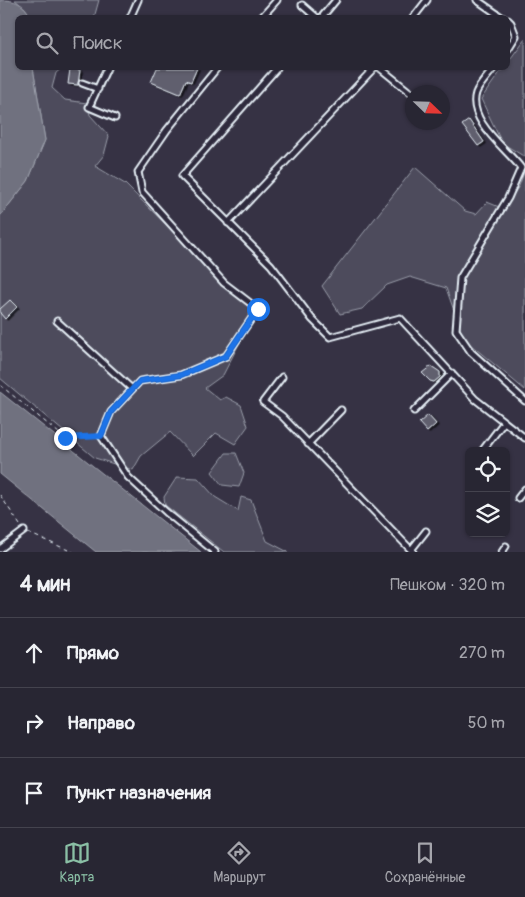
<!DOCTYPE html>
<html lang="ru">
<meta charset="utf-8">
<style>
:root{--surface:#282633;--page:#302e3b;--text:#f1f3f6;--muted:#a5a5ac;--line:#44434e;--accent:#8abfa5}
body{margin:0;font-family:Pangolin,sans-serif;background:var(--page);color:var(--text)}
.controls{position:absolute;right:15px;bottom:15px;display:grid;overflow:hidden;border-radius:8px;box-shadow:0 1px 4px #0004}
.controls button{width:45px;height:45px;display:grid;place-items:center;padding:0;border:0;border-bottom:1px solid var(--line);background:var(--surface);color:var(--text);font:25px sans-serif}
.compass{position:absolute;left:405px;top:85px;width:45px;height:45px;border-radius:50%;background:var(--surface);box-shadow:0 1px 4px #0004;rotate:113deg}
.stop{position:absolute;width:15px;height:15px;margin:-11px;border:4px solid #1a73e8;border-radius:50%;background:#fff}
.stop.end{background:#1a73e8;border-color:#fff;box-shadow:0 1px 5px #0008}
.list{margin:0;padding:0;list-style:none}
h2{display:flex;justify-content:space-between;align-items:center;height:65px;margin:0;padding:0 20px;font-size:21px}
h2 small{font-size:16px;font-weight:400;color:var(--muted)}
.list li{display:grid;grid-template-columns:32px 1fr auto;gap:15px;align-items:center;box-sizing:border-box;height:70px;padding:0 20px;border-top:1px solid var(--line)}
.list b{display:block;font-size:19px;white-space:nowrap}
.list em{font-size:16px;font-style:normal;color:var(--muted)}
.icon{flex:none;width:28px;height:28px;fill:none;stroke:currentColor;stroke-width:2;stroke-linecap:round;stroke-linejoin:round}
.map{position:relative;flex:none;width:525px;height:552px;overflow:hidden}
.search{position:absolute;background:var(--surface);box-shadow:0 1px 4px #0004;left:15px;right:15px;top:15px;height:55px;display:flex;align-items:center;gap:12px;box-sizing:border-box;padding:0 18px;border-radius:8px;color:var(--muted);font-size:19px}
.sheet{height:275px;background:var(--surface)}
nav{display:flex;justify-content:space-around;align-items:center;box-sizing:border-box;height:70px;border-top:1px solid var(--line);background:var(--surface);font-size:14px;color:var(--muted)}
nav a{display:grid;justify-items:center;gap:2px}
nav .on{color:var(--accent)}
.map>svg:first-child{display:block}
</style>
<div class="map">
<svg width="525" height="552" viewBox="0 0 525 552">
<defs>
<filter id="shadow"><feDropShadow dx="2.5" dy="1.5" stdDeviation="0" flood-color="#0009"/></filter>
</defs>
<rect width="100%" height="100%" fill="#363244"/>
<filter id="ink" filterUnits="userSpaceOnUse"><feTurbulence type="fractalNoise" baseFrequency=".02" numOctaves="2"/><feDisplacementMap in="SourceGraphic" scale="10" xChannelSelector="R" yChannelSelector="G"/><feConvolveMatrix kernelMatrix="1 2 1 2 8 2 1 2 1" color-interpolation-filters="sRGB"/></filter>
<g filter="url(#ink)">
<!-- green -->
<path fill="#4d4b5c" stroke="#9a9eaa" d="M15,0h84l-5,18 -63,-1 -6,-9z
M525,39v118l-23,-14 -21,-44 22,-31h5v-6z
M33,68h29l-6,5 -4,15 13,12 22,3 3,12 19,21 -5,19 -9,11 30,18 130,129 -32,62 -18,13 15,12 6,-3 15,8 7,21 -13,18 -19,-11 -23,23 -23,-24 -29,24 -8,14 -38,-12 -95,-80v-162l28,-35 17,-41z
M415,167l50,44 11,3 11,-12 17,7 15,-23 6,-16v220l-61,-51 -18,-51 -36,-11 -23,8 -25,24 -22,5 -18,-28z
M226,453h10l8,20 -5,14 -17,-2 -10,-13z
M177,477l21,1 17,19 23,14 3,-14 10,3 16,41 21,11h-64l-59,-47 -1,-8z"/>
<!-- water -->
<path fill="#70717f" stroke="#a0a4af" d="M0,0c16,0 23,3 31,17l-13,1v50h15l12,72 -17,41 -28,35z
M0,392l191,152 10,8h-105l-96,-78z"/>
<!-- building -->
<path fill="#605e6e" stroke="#e8f1f8" filter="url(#shadow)" d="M157,68h40l-6,14 -5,-2 -6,14 -29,-12z
M70,69l10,1 -2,15 -10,-1z
M469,120l15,22 -6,4 -16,-21z
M10,300l7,7 -12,12 -5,-6v-4z
M431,366l9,6v5l-6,5 -4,-1 -8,-8z
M428,415l8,9 -9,8 -8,-9z"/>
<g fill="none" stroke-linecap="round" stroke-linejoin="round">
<!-- minor casing -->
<g stroke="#e8f1f8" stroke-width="9">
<path id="minor" d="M477,0l26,18
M302,5l15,13
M130,18l8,-18
M261,18l16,-18
M321,18l15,-18
M413,18l14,-18
M508,20l3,3 5,13 -8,13
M107,68l-18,39 26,11
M277,68l-95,108 89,89 41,54 18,18 70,-19 75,81 50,39
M380,68l32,26
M494,68c-5,7 -15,17 -18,25 -9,28 31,56 45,75l-13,30 -48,80 -4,52 15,22 54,49
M82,83l16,6
M228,223l146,-155
M57,321l75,68
M282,377l-19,25 19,14 131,136
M414,411l38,-38
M308,444l33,-34
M482,451l22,-29
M518,498l7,-9
M0,549l24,-18
M411,550l15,-19
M215,552l-49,-40 -38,-35 -27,-41 10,-24 29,-31 41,-6 45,-19 32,-47 -34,-26 -82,-91 -4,-20 29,-42 50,-62
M502,552l4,-6"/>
</g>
<!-- path -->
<path stroke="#e8f1f8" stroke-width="1" stroke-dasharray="4 4" stroke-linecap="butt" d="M0,385l65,53 30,-2
M0,495l22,33
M28,533l45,19"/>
<!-- minor -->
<use href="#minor" stroke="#2f2a3d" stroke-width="5"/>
</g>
</g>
<g fill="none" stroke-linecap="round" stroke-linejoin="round" filter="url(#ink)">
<!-- route -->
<path stroke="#1a73e8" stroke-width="6" d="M65,438l36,-2 10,-24 29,-31 41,-6 45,-19 32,-47"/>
</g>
</svg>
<div class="controls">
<button><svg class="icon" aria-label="locate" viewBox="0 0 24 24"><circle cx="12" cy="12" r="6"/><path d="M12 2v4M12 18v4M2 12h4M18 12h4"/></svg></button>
<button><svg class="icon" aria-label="layers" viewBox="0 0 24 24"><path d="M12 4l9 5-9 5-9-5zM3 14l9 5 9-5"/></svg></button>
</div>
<svg class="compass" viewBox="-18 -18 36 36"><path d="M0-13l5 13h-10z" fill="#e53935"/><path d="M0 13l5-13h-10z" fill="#a5a5ac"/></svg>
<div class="stop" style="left:258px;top:309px"></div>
<div class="stop end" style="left:65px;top:438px"></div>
<div class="search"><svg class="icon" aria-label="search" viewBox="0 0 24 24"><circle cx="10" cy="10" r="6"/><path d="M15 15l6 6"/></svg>Поиск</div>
</div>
<section class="sheet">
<h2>4 мин<small>Пешком · 320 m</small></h2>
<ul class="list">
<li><svg class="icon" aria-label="ahead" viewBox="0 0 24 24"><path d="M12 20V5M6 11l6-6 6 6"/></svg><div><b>Прямо</b></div><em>270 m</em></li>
<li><svg class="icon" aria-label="right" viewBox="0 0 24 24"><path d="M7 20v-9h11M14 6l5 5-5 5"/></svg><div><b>Направо</b></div><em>50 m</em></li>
<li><svg class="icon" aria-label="arrive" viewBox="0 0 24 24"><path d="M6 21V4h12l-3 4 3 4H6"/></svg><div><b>Пункт назначения</b></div></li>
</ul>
</section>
<nav>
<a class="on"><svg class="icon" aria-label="map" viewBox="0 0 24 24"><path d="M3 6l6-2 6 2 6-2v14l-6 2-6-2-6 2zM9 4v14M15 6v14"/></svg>Карта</a>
<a><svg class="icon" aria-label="directions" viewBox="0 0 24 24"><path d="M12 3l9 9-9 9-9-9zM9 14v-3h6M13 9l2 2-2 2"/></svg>Маршрут</a>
<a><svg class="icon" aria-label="saved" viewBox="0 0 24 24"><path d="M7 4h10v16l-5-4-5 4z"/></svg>Сохранённые</a>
</nav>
